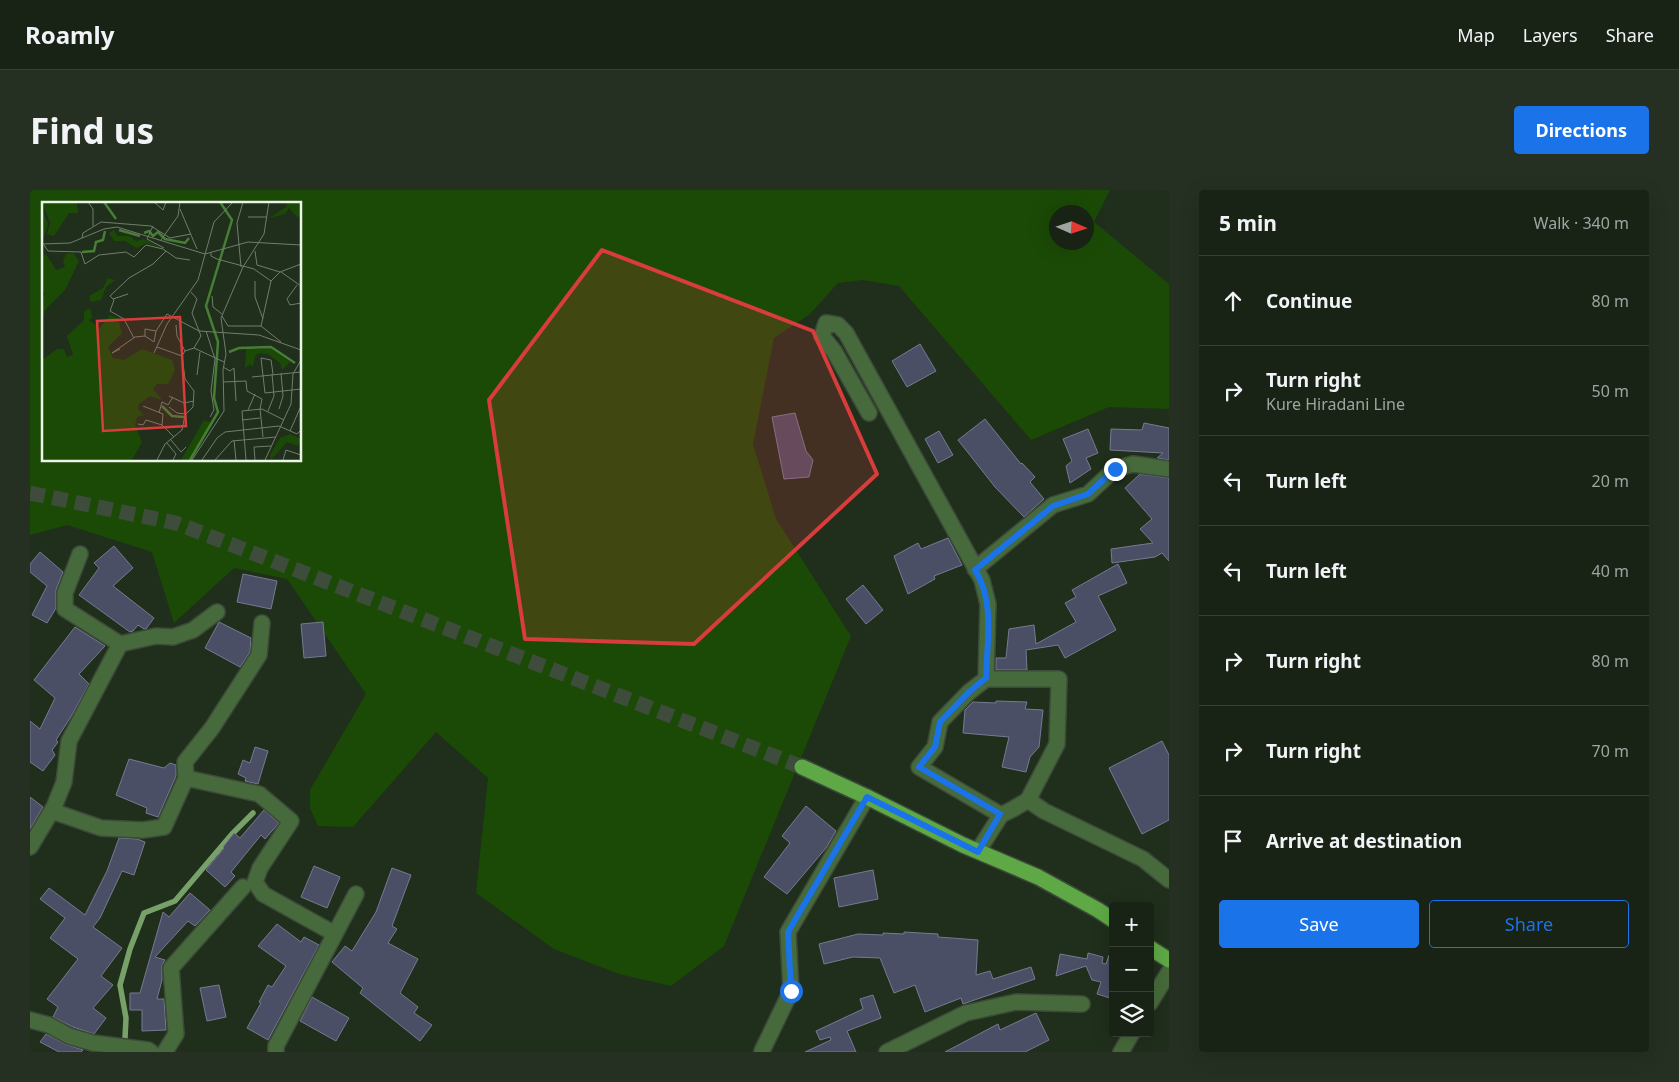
<!DOCTYPE html>
<meta charset="utf-8">
<style>
:root{--surface:#182215;--page:#252f22;--text:#f1f3f6;--muted:#9fa4a0;--line:#363f34;--accent:#1a73e8}
body{margin:0;font-family:"Noto Sans",sans-serif;background:var(--page);color:var(--text)}
.controls{position:absolute;right:15px;bottom:15px;display:grid;overflow:hidden;border-radius:5px;box-shadow:0 5px 20px #0002}
.controls button{width:45px;height:45px;display:grid;place-items:center;padding:0;border:0;border-bottom:1px solid var(--line);background:var(--surface);color:var(--text);font:25px sans-serif}
.compass{position:absolute;left:1019px;top:15px;width:45px;height:45px;border-radius:50%;background:var(--surface);box-shadow:0 5px 20px #0002;rotate:93deg}
.stop{position:absolute;width:15px;height:15px;margin:-11px;border:4px solid #1a73e8;border-radius:50%;background:#fff}
.stop.end{background:#1a73e8;border-color:#fff;box-shadow:0 1px 5px #0008}
.list{margin:0;padding:0;list-style:none}
h2{display:flex;justify-content:space-between;align-items:center;height:65px;margin:0;padding:0 20px;font-size:21px}
h2 small{font-size:16px;font-weight:400;color:var(--muted)}
.list li{display:grid;grid-template-columns:32px 1fr auto;gap:15px;align-items:center;box-sizing:border-box;height:90px;padding:0 20px;border-top:1px solid var(--line)}
.list b{display:block;font-size:19px;white-space:nowrap}
.list p{margin:0;font-size:16px;white-space:nowrap;color:var(--muted)}
.list em{font-size:16px;font-style:normal;color:var(--muted)}
.actions{display:flex;gap:10px;padding:15px 20px}
.actions a{flex:1;padding:11px 0;border:1px solid var(--accent);border-radius:5px;text-align:center;font-size:18px;color:var(--accent)}
.actions .main{background:var(--accent);color:#fff}
.icon{flex:none;width:28px;height:28px;fill:none;stroke:currentColor;stroke-width:2;stroke-linecap:round;stroke-linejoin:round}
.map{position:relative;flex:none;width:1139px;height:862px;overflow:hidden;border-radius:5px}
header{display:flex;align-items:center;gap:30px;box-sizing:border-box;height:70px;padding:0 25px;background:var(--surface);border-bottom:1px solid var(--line)}
header strong{font-size:24px}
nav{display:flex;gap:28px;margin-inline-start:auto;font-size:18px}
.intro{display:flex;align-items:center;justify-content:space-between;box-sizing:border-box;height:120px;padding:0 30px}
h1{margin:0;font-size:35px}
.button{padding:12px 22px;border-radius:5px;background:var(--accent);color:#fff;font-size:18px;font-weight:700}
main{display:flex;gap:30px;padding:0 30px}
aside{flex:1;background:var(--surface);border-radius:5px;box-shadow:0 5px 20px #0002}
.map>svg:first-child{display:block}
</style>
<header>
<strong>Roamly</strong>
<nav><a>Map</a><a>Layers</a><a>Share</a></nav>
</header>
<div class="intro"><h1>Find us</h1><a class="button">Directions</a></div>
<main>
<div class="map">
<svg width="1139" height="862" viewBox="0 0 1139 862">
<rect width="100%" height="100%" fill="#202e1c"/>
<!-- green -->
<path fill="#1b4a06" fill-rule="evenodd" d="M0,0h1080l-16,32 75,62v125l-60,-2 -78,33 -132,-154 -36,-6 -25,3 -28,31 -36,24 -21,106 23,75 75,117 -127,310 -53,40 -52,-12 -65,-25 -78,-56 12,-115 -52,-46 -83,95 -35,-1 -8,-18v-18l56,-96 -79,-115 -53,-11 -60,55 -22,-71 -85,-27 -37,10zM14,14h256v256h-256zM1026,22h30v30h-30z"/>
<g fill="none" stroke-linecap="round" stroke-linejoin="round">
<!-- stream -->
<path stroke="#78a16a" stroke-width="5.5" d="M95,848l1,-20 -6,-33 10,-36 14,-36 31,-12 57,-67 21,-21"/>
</g>
<!-- building -->
<path fill="#4b4f65" stroke="#767a92" d="M890,154l16,27 -29,16 -15,-26z
M765,223l11,38 7,9 -4,17 -25,2 -12,-62z
M955,229l36,45 1,-1 13,14 -5,5 14,17 -20,18 -29,-30 -37,-47z
M1114,233l25,5v32l-12,-2 6,-5 -53,-3 1,-21 31,1z
M1058,239l10,24 -12,5 5,11 -21,14 -4,-17 6,-5 -9,-22z
M909,241l14,24 -15,8 -13,-24z
M1110,284l29,4v83l-7,-8 -7,4 -43,6 -1,-14 42,-6 -13,-14 12,-10 -27,-31z
M918,348l14,27 -28,11 1,3 -27,15 -14,-38 24,-13 3,6z
M84,356l19,22 -20,18 41,32 -8,11h-2l-6,-4 -5,6 -3,1 -51,-37 20,-27 -5,-5z
M10,362l23,20 -7,18v18l-9,15 -15,-8 15,-29 -17,-14v-8z
M1088,374l9,19 -29,13 18,34 -51,28 -7,-13 -32,5 1,20h-31v-12h10l3,-29 25,-4 2,19 40,-22 -11,-19 11,-6 -4,-7z
M213,384l34,7 -6,28 -34,-7z
M833,395l20,25 -17,14 -20,-25z
M189,432l32,16 -1,14 -10,15 -35,-19z
M293,432l3,34 -22,2 -3,-34z
M45,437l30,19 -26,28 10,10 -17,31 -16,25 2,2 -6,8 3,5 -12,16 -13,-9v-41l10,8 15,-31 -21,-18z
M966,511l31,1 -2,7 18,1 -4,37 -9,10 -4,15 -24,-5 7,-30 -46,-4 2,-23 8,-8 23,1z
M1132,551l7,14v65l-27,14 -33,-66z
M225,557l13,4 -10,33 -13,-3 1,-3 -8,-4 5,-14 7,3z
M99,569l35,9 6,-5 6,2v11l-18,41 -12,-4 1,-5 -31,-13z
M0,607l13,10 -13,22z
M776,616l30,25 -10,17 -39,46 -23,-17 26,-34 -8,-7z
M234,620l15,13 -14,16 -4,-4 -30,37 4,4 -10,11 -19,-17 18,-22 -1,-1 11,-14 6,5z
M89,648l18,1 8,3 -11,33 -12,-4 -22,47 -7,9 29,21 -21,28 12,9 -20,23 13,10 -12,16 -21,-7 -20,-10 5,-10 -11,-8 31,-40 -28,-21 15,-20 -25,-19 9,-11 36,27 22,-44z
M284,676l26,11 -13,31 -26,-11z
M362,678l19,7 -19,51 5,3 -9,14 30,16 -18,34 18,14 -4,6 18,12 -12,16 -60,-48 3,-5 -31,-26 13,-16 7,5 24,-39z
M843,680l5,29 -39,8 -5,-29z
M160,703l20,17 -15,16 -7,-5 -33,36 10,3 -3,5v15l-5,19h7l2,31 -24,1v-21h-12v-17h10l23,-81 6,5z
M247,734l24,18 3,-5 15,8 -51,95 -21,-12 14,-25 -2,-1 9,-17 4,2 14,-21 -28,-20z
M874,742l34,2v3l40,3 -2,35 14,-4 3,8 38,-12 4,12 -72,25 -2,-6 -36,14 -10,-27 -21,8 -14,-35 -27,-1 -29,7 -5,-20 39,-10 25,1v-2l21,1z
M1058,763l15,4 -1,6 4,1 3,-9 4,1v43l-16,-5 4,-12 -9,-2 -6,-14 -30,10 4,-22 27,5z
M189,795l7,32 -19,4 -7,-33z
M843,805l8,23 -34,13 9,21h-51l26,-12 -1,-3 -10,3 -4,-9 47,-22 -3,-10z
M282,807l37,21 -13,23 -36,-20z
M1006,823l13,27 -24,12h-80l53,-28 2,6z
M16,844l19,10 18,6 -2,2h-22l-19,-10z"/>
<g fill="none" stroke-linecap="round" stroke-linejoin="round">
<!-- major-tunnel -->
<path stroke="#3e4c3b" stroke-width="15" stroke-dasharray="15 8" stroke-linecap="butt" d="M0,303l146,30 626,244"/>
<!-- minor casing -->
<g stroke="#3c4a39" stroke-width="18">
<path id="minor" d="M839,223l-35,-62 -12,-15 4,-13 12,2 8,8 136,247 6,24 -2,75h73l-2,65 -29,56 16,11 99,48 26,21
M945,379l78,-64 35,-11 27,-25 18,-5 36,5
M90,454l36,-8 17,1 20,-7 24,-18
M956,489l-17,13 -29,30 -5,25 -16,20 82,48 12,-6 15,-9
M156,588l73,16 32,27 -31,47 -5,14 8,12 72,40
M22,621l49,17 42,2 21,-3 22,-49 -1,-16 27,-34 47,-73 3,-32
M0,657l24,-40 10,-25 5,-41 51,-97 -55,-35v-16l15,-39
M948,661l23,-36
M1120,813l19,-31
M0,830l19,5 20,11 24,7 55,7 3,2
M732,861l29,-60 -3,-59 79,-135
M135,862l11,-18 -5,-66 72,-81
M246,862v-6l80,-152
M857,862l79,-39 50,-11 66,2
M1091,862l11,-19"/>
</g>
<!-- major casing -->
<g stroke="#3c4a39" stroke-width="18">
<path id="major" d="M772,577l65,30 96,48 75,32 60,33 15,10
M1120,758l19,12"/>
</g>
<!-- minor -->
<use href="#minor" stroke="#466a3b" stroke-width="15"/>
<!-- major -->
<use href="#major" stroke="#5ea945" stroke-width="15"/>
</g>
<g fill="none" stroke-linecap="round" stroke-linejoin="round">
<!-- route -->
<path stroke="#1a73e8" stroke-width="6" d="M761,801l-3,-59 79,-135 111,55 22,-38 -81,-47 16,-20 5,-25 29,-30 17,-14c1,-36 9,-77 -11,-108l78,-64 35,-12 27,-25"/>
</g>
<!-- marked area -->
<path fill="#d83c3b" fill-opacity="0.2" stroke="#d83c3b" stroke-width="4" stroke-linejoin="round" d="M572,60l211,81 64,143 -183,170 -169,-5 -36,-239z"/>
<!-- overview -->
<g transform="translate(12 12)">
<rect width="259" height="259" fill="#202e1c"/>
<path d="M0,0h35l1,11h-9l-15,23 -7,-2 3,-11zM245,0h14v14l-4,1 -8,-9 -4,6 -16,4 17,-11zM0,6l6,16 -6,19zM72,28l3,6h12l7,5 8,-2 18,9 -16,-5 -9,5 -12,-7h-11l-5,-8zM31,51l6,8 -14,29 -20,20 -3,11v-21l3,-7 -3,-3v-34l4,-2 10,16 9,-3 -2,-6 3,-7zM66,76l7,2 -9,7 -5,13 -10,2 -2,-6 14,-8zM46,107l3,1 1,8 -3,2 11,8 10,-13 8,3 4,15 -14,14 5,11 11,2 18,-11 30,11 3,10 -7,14h-11l-4,5 9,11 -12,-4 -11,8 -1,5 6,6 -7,2 -2,8 7,17 -10,18h-90v-100l15,-11h7l3,8 6,-2 -6,-19 17,-16v-8zM204,147h25l19,13 -8,8 -2,-7 -12,-9 -9,-1 -4,3 -2,11 -3,-3 -5,4zM162,218l9,3 -24,37h-8zM248,232l11,5 -3,7 -11,-4 -16,18 -1,-5 10,-17z" fill="#1b4a06"/>
<path fill="none" stroke="#467e34" stroke-width="2.5" d="M62,0l12,17M77,28l21,6M102,31l5,-2 4,5 5,-4 7,7 20,4 4,-5M40,50l12,-1 2,-9 7,-2 2,-9M187,150l10,-4 32,-1 24,16M120,204l10,10 12,1M148,258l28,-48 -4,-14 4,-56 -12,-36 26,-86 -12,-18"/>
<path fill="none" stroke="#717d6e" stroke-width="1" d="M46,0l5,7v17M112,0l9,8 3,-8M138,7l17,40M206,15h18M111,24l-6,13 17,9M40,36l1,-5 18,-11 50,4 19,12 21,-4M119,38l17,-24 2,-14M0,42l28,-1 34,-14 13,-2 88,27 43,-12 53,3M2,43l4,6 33,1 4,12 14,-9 27,-3 8,5 12,-12 17,4 13,9 14,2M213,49l2,14 23,7M169,51v3l6,3 37,10 17,12 -10,45 20,16M199,65l-4,-44 6,-21M239,70l20,14M213,79v16l8,22M229,79l9,-9 21,-8M255,83l-10,14 3,6 11,-2M170,94l1,11 9,7M71,97l15,-5M180,114l6,10h33M134,123l1,11 8,15M164,129l9,28 -4,32 3,19 -4,7M103,134l9,6 2,-11M92,136l-10,-19 -14,-8 4,-11 -4,-4 19,-18 24,-14 13,-13M115,145l25,9M152,146l30,14M78,147l-8,4 23,-16 10,-1v-7l11,2 11,-17 32,17 60,4 42,15M112,151l13,-29 31,-44 16,-58 19,-20M140,154l3,-5 9,-3 7,-12 -9,-23 5,-14 -6,-7M181,165l7,4 4,-3 2,33M231,172l-2,-14 -10,-2 4,35 36,-4M155,173l3,-23M210,175l49,-5M181,180l23,-1 1,10 15,8 -2,10 3,28M127,194l15,7 10,-2M101,204l20,8 -1,11M127,205l8,6 9,1M237,207l4,-13 -2,-23M206,208l7,-16M226,209l6,-15 -2,-22M117,211l3,-11 6,3 5,-8M200,218l18,-2M96,222l5,1 3,-5 16,5 12,12M248,229l11,-25M129,238l10,12 5,-5M192,238l2,20M125,241l9,11 -3,6M115,258l8,-16 17,-14 3,-15 8,-8 1,-16 -9,-12 -3,-23M150,258l32,-49 -1,-41 3,-16 -5,-36 22,-51 21,-33 5,-32M160,258l15,-22 8,-6 54,-6 18,8 4,-4M173,258l17,-19 44,-4M204,258l-4,-49 20,-2 22,11M213,258l-1,-13 17,-1M223,258l26,-56 2,-30 8,-14M241,258l3,-10 15,5"/>
<path fill="#d83c3b" fill-opacity="0.15" stroke="#d83c3b" stroke-width="2.5" d="M138,115l6,109 -83,5 -6,-110z"/>
<rect width="259" height="259" fill="none" stroke="#ebf4e8" stroke-width="2.5"/>
</g>
</svg>
<div class="controls">
<button>+</button>
<button>−</button>
<button><svg class="icon" aria-label="layers" viewBox="0 0 24 24"><path d="M12 4l9 5-9 5-9-5zM3 14l9 5 9-5"/></svg></button>
</div>
<svg class="compass" viewBox="-18 -18 36 36"><path d="M0-13l5 13h-10z" fill="#e53935"/><path d="M0 13l5-13h-10z" fill="#9fa4a0"/></svg>
<div class="stop" style="left:761px;top:801px"></div>
<div class="stop end" style="left:1085px;top:279px"></div>
</div>
<aside>
<h2>5 min<small>Walk · 340 m</small></h2>
<ul class="list">
<li><svg class="icon" aria-label="ahead" viewBox="0 0 24 24"><path d="M12 20V5M6 11l6-6 6 6"/></svg><div><b>Continue</b></div><em>80 m</em></li>
<li><svg class="icon" aria-label="right" viewBox="0 0 24 24"><path d="M7 20v-9h11M14 6l5 5-5 5"/></svg><div><b>Turn right</b><p>Kure Hiradani Line</p></div><em>50 m</em></li>
<li><svg class="icon" aria-label="left" viewBox="0 0 24 24"><path d="M17 20v-9H6M10 6l-5 5 5 5"/></svg><div><b>Turn left</b></div><em>20 m</em></li>
<li><svg class="icon" aria-label="left" viewBox="0 0 24 24"><path d="M17 20v-9H6M10 6l-5 5 5 5"/></svg><div><b>Turn left</b></div><em>40 m</em></li>
<li><svg class="icon" aria-label="right" viewBox="0 0 24 24"><path d="M7 20v-9h11M14 6l5 5-5 5"/></svg><div><b>Turn right</b></div><em>80 m</em></li>
<li><svg class="icon" aria-label="right" viewBox="0 0 24 24"><path d="M7 20v-9h11M14 6l5 5-5 5"/></svg><div><b>Turn right</b></div><em>70 m</em></li>
<li><svg class="icon" aria-label="arrive" viewBox="0 0 24 24"><path d="M6 21V4h12l-3 4 3 4H6"/></svg><div><b>Arrive at destination</b></div></li>
</ul>
<div class="actions"><a class="main">Save</a><a>Share</a></div>
</aside>
</main>
